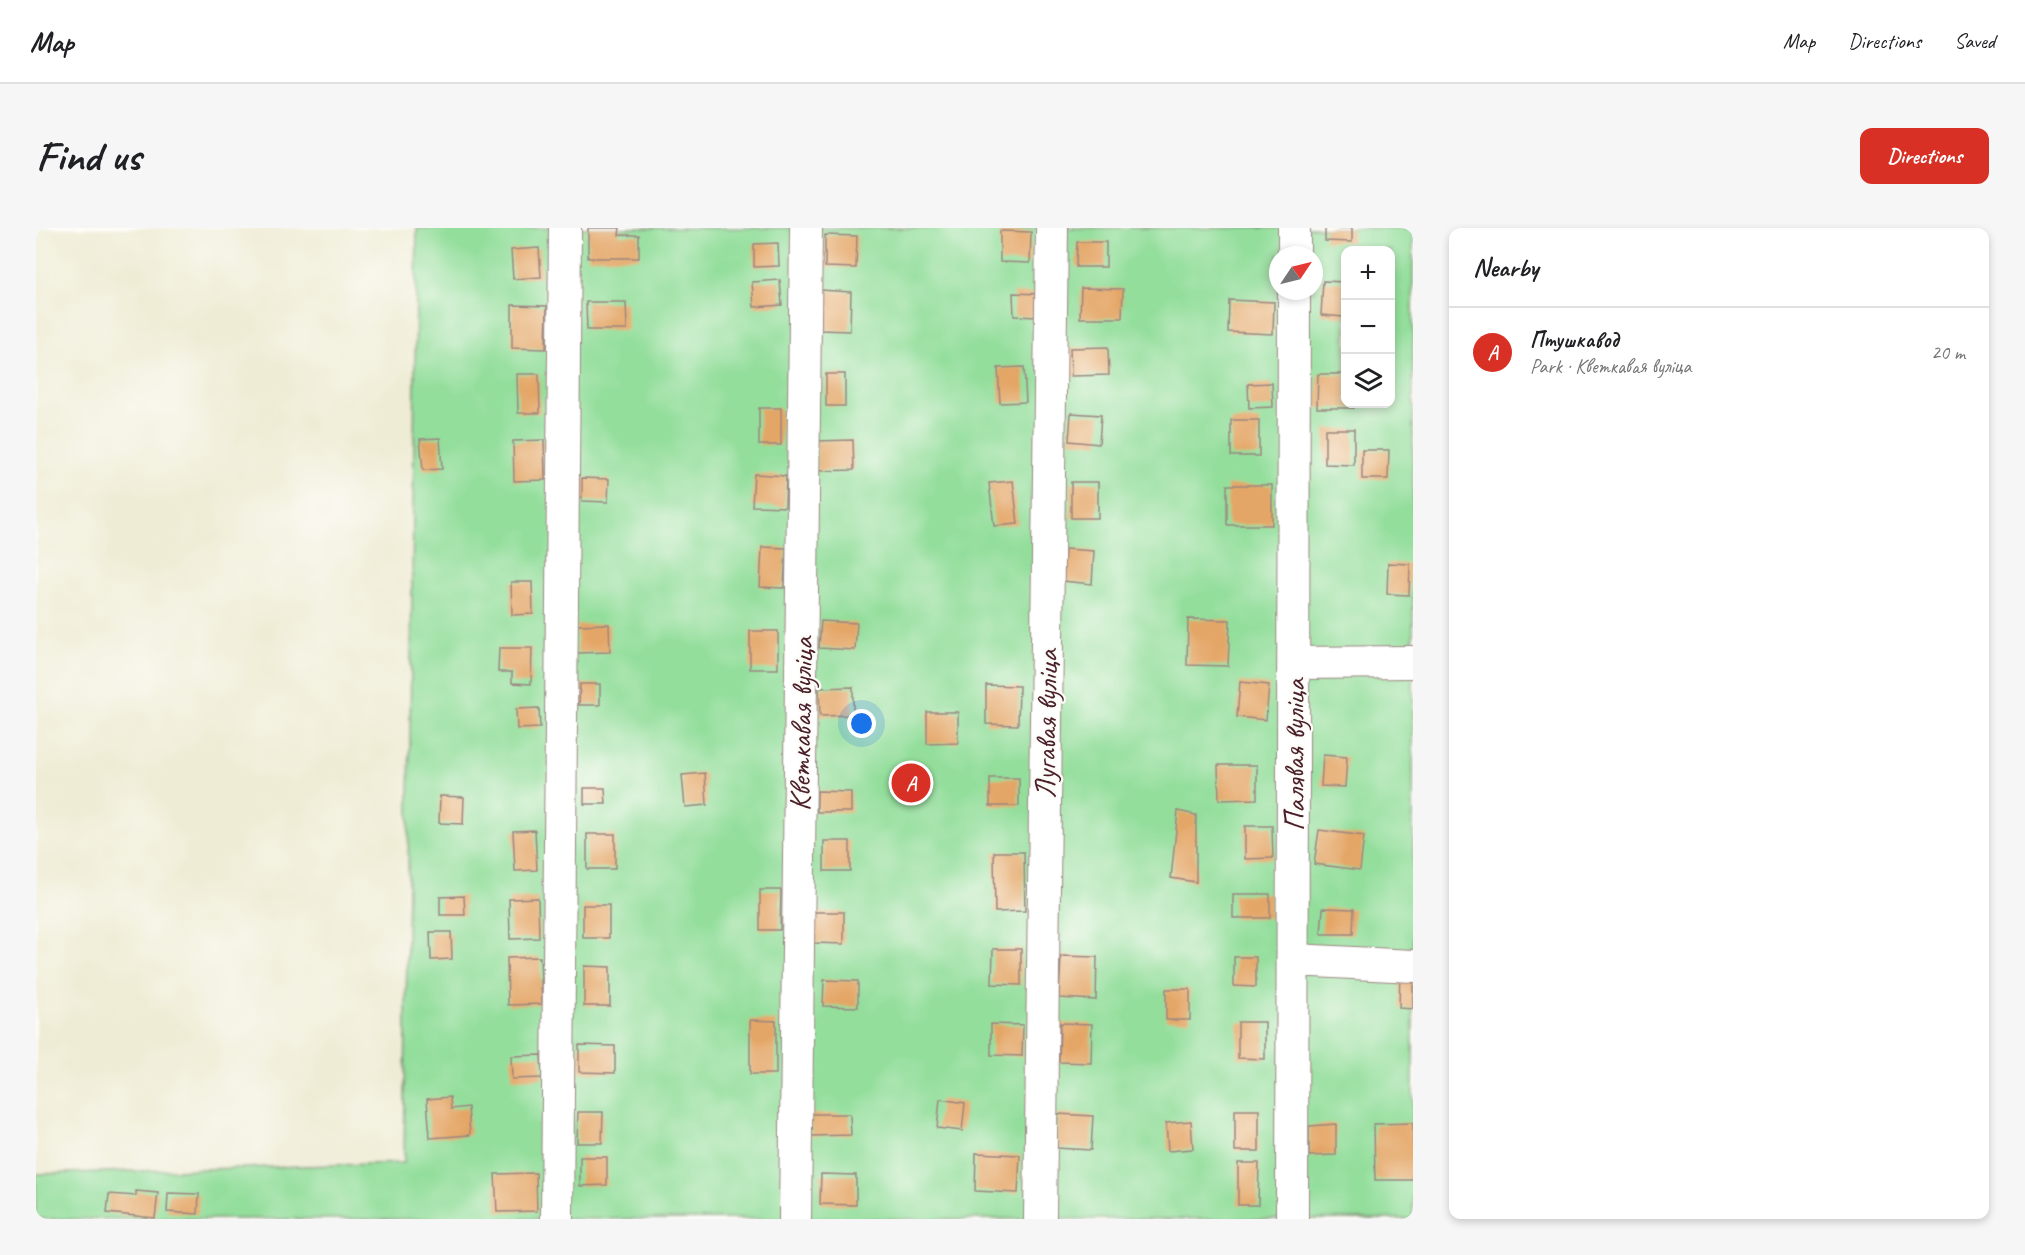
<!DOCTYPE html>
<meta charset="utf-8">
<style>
:root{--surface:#fff;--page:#f6f6f6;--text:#202124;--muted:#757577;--line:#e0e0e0;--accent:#d93025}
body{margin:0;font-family:Caveat,sans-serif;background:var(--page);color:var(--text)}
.controls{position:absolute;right:18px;top:18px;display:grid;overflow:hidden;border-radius:12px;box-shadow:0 3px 9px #0003}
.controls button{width:54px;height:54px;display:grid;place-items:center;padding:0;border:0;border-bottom:2px solid var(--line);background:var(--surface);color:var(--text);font:30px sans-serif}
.compass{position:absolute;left:1233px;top:18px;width:54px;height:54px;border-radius:50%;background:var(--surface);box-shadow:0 3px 9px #0003;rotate:55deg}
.you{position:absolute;left:826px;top:496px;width:21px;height:21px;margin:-15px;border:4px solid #fff;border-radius:50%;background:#1a73e8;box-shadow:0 0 0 9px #1a73e833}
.badge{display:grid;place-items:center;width:39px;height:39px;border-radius:50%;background:var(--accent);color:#fff;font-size:20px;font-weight:700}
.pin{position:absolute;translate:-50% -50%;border:3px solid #fff;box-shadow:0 2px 6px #0006}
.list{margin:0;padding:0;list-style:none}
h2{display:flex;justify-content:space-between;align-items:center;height:78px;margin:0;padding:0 24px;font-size:26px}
h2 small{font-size:20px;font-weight:400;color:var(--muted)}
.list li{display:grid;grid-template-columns:39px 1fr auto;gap:18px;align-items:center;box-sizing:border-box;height:90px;padding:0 24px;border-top:2px solid var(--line)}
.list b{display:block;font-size:22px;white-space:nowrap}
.list p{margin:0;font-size:20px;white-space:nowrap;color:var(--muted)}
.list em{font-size:20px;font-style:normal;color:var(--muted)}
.icon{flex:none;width:33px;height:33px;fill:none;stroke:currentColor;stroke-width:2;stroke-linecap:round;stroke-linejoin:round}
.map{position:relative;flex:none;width:1377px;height:991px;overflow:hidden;border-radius:12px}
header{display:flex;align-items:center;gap:36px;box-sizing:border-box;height:84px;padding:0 30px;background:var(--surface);border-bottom:2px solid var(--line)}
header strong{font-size:28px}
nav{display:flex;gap:33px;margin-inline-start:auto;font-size:21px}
.intro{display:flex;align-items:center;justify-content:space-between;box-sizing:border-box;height:144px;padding:0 36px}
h1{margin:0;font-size:42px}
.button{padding:15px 27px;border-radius:12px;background:var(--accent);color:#fff;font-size:21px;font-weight:700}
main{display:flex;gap:36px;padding:0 36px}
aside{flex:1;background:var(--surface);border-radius:12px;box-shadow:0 3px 9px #0003}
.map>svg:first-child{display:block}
</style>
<header>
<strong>Map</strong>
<nav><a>Map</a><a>Directions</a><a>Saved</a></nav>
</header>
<div class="intro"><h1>Find us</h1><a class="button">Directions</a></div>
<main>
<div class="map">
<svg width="1377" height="991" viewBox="0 0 1377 991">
<rect width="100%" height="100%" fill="#fdfcf7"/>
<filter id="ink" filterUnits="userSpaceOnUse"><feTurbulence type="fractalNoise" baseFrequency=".0167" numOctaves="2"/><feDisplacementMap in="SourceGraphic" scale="12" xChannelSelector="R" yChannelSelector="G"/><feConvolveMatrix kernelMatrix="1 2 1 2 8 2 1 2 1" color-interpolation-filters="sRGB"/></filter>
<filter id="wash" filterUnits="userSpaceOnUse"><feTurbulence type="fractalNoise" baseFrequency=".008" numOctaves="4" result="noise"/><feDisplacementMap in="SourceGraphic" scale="24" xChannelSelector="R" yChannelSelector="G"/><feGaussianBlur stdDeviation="1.35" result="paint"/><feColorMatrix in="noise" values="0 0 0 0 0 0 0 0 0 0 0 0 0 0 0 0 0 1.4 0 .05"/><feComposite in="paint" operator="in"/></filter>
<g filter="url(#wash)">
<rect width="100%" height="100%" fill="#efecd5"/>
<!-- green -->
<path fill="#93de9b" stroke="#6e7e63" stroke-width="1.5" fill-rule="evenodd" d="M381,0h996v991h-1377v-45l368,-11zM1310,22h44v154h-44zM1242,27h36v36h-36z"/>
<g id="blocks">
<!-- building -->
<path fill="#e4a666" d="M552,0h32l-1,7h20v23h-51z
M1289,0h27v14l-27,-1z
M964,3l31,1 -1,31 -30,-1z
M789,7l32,1 -1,32 -31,-1z
M1041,14h29v25h-30z
M742,15l1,23 -25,1v-23z
M503,20l2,29 -28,2 -2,-29z
M744,52l2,25 -28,2 -2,-25z
M1287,53l23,1 -2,35 -23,-2z
M1045,60l42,1 -1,29h-42z
M784,62l31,2 -1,39 -31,-1z
M977,65l26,1v23l-25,-1z
M1193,72l45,2 -1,32 -45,-2z
M550,74h40l1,28h-40z
M476,77l35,1 -1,43 -34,-1z
M1072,119l1,28 -38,1 -1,-28z
M988,139l2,35 -26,1 -2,-35z
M481,146h22l1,39h-22z
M790,146h19v32h-19z
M1282,146h28v30h8v4h-37z
M1236,155l1,24 -24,1 -1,-24z
M723,180h22v37h-22z
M1035,185l30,2 -2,29 -30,-3z
M1195,192h28v36h-28z
M1289,201h29v36l-29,-1z
M404,210l2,31 -19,1 -3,-31z
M508,212l1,40 -31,1 -1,-40z
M817,212l1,30 -37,1 -1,-30z
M1326,222h27l-1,29h-26z
M718,246l32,2 -1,31 -33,-1z
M546,250l27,1 -1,23 -26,-1z
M977,253l5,43 -24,2 -5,-43z
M1035,254h27v36h-27z
M1191,257h45v40h-45z
M726,319l24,1 -2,40 -24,-1z
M1029,321l29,2 -2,33 -29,-3z
M1352,335l22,1 -1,31 -22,-1z
M475,354h21l1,32 -21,1z
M1152,391l42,1 -2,46 -41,-1z
M785,393l36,2 -2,27 -36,-2z
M573,396l1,28 -33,1v-28z
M714,403h28v38h-28z
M463,420h33l-1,36 -19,-1v-11h-14z
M1204,454l29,3 -3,35 -29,-3z
M544,456h20v21h-21z
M950,457l33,1 -1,39 -32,-1z
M817,459v28l-33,1 -1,-28z
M503,480l1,20 -23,1 -1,-20z
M891,484h31v31l-31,1z
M1287,527l24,2 -2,30 -24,-1z
M1182,537h39v34l-38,1z
M669,545l2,32 -22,2 -3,-32z
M954,550h29v28h-29z
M548,560h21l1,16h-22z
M781,563l34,1v20h-34z
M404,568l24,1 -1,27 -24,-1z
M1142,583l18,4v67l-25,-4z
M1209,598h27l1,32 -28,1z
M499,602l2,40 -22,1 -2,-40z
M1283,602l45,6 -4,34 -46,-6z
M551,606h28v35h-28z
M788,613h26v30h-26z
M958,624h30l1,59 -30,1z
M724,662h21l-1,40h-20z
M1197,666h37v24h-37z
M428,668l1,19h-25v-18z
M502,670l1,40 -29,1 -1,-40z
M547,677h26v33h-26z
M1287,680l31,1 -1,25h-32z
M777,684h31v32l-31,-1z
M394,704h21l1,27 -21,1z
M957,721h28v36l-29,-1z
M1025,728l36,1 -1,43 -37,-2z
M504,729l2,47 -34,1 -1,-47z
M1198,729h22v30l-22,-1z
M548,738l26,1v39h-26z
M1364,744h13v37l-14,-1z
M788,752l34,1v26l-35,-1z
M1130,761h24v31h-24z
M714,792l26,1v53h-26z
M1202,794h27v37l-27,-1z
M1024,795l32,1 -1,39 -32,-1z
M955,796l32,1 -1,31 -31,-1z
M543,817l36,1v27l-36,-1z
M505,827l1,23 -30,1 -1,-23z
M414,869l1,12 17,-2 2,28 -40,3 -3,-39z
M904,871l25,4 -3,28 -25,-3z
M1199,882h24v41h-24z
M542,884h25l-1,31h-25z
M775,886h39l1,21 -40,1z
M1022,886l35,2 -2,34 -35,-2z
M1155,893l2,28 -25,2 -2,-28z
M1377,895v57h-38l-1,-56z
M1300,896v31l-27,1v-30z
M940,925l44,2 -2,38 -43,-2z
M544,929h27v28l-27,1z
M1202,935h21l-1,42h-20z
M500,945l1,38 -40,1 -2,-38z
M785,946l35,1v30l-36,-1z
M100,963l22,2 -3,25 -48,-5 2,-19 27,2z
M132,965l31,1 -1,20 -31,-2z"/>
</g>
</g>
<g filter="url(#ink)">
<use href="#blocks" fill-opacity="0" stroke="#9c8680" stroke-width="1.5"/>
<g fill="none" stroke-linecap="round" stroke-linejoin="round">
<!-- minor casing -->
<g stroke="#9c8680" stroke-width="34">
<path id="minor" d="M1258,27v-27
M1258,435l119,-1
M1258,732l119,6
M521,991l8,-991
M759,991l11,-991
M1004,991l12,-991
M1256,991l2,-928"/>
</g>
<!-- minor -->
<use href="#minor" stroke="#fff" stroke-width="32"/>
</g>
</g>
<g text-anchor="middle" stroke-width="4.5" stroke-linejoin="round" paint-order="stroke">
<!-- street labels -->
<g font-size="30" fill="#4a1f2b" stroke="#fdfcf7">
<text transform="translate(765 496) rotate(-89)" y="10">Кветкавая вуліца</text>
<text transform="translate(1010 496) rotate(-89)" y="10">Лугавая вуліца</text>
<text transform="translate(1258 527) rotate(-90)" y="10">Палявая вуліца</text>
</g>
</g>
</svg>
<div class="controls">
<button>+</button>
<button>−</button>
<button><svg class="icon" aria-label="layers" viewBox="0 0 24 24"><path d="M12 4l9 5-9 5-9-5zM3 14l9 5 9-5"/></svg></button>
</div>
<svg class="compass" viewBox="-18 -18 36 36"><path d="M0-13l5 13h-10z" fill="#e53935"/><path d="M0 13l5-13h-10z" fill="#757577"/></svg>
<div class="you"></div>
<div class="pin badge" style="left:875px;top:555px">A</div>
</div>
<aside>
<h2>Nearby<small></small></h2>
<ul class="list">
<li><span class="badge">A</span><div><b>Птушкавод</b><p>Park · Кветкавая вуліца</p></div><em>20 m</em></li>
</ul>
</aside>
</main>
